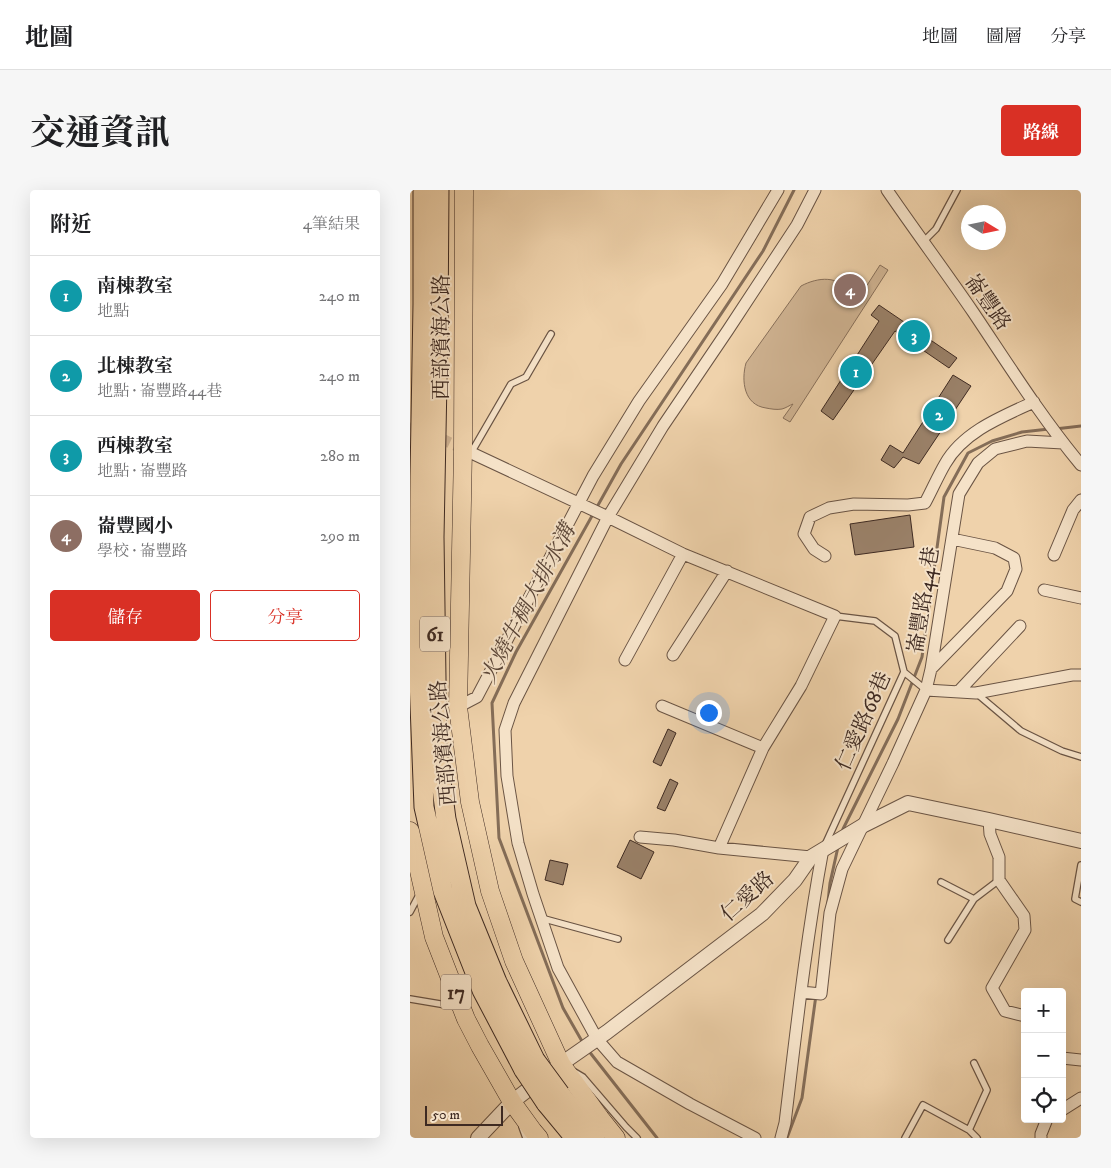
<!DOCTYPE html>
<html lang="zh-TW">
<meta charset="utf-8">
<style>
:root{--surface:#fff;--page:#f6f6f6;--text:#202124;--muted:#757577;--line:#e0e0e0;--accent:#d93025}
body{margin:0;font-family:"IM FELL DW Pica","Noto Serif TC",serif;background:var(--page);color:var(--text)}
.controls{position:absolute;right:15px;bottom:15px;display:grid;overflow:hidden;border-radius:5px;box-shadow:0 5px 20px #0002}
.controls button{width:45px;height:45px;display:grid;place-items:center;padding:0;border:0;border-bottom:1px solid var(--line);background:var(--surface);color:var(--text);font:25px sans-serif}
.compass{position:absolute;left:551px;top:15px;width:45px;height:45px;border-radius:50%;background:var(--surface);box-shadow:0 5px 20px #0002;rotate:100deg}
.scale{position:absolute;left:15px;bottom:12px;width:78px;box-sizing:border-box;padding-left:5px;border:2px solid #3e2a22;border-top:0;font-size:14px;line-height:18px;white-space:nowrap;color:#3e2a22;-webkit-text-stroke:4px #f5e2c8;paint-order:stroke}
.you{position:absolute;left:298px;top:522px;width:18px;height:18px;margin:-12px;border:4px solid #fff;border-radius:50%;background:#1a73e8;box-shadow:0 0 0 8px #1a73e833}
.badge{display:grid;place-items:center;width:32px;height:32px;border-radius:50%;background:var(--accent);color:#fff;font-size:16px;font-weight:700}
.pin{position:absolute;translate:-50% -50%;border:2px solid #fff;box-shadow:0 1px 5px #0006}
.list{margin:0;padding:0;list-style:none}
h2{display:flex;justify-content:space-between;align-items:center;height:65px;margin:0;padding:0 20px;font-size:21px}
h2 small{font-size:16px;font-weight:400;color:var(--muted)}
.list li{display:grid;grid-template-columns:32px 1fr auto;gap:15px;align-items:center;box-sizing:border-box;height:80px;padding:0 20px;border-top:1px solid var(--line)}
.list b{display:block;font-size:19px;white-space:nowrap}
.list p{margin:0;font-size:16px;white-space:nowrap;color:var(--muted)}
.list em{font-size:16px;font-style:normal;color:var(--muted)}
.actions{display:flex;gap:10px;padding:15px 20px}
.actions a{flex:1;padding:11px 0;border:1px solid var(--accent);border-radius:5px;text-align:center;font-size:18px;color:var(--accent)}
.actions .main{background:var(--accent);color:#fff}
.icon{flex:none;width:28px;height:28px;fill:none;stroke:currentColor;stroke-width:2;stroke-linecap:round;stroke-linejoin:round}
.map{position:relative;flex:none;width:671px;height:948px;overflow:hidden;border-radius:5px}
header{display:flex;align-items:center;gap:30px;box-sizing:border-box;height:70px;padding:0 25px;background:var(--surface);border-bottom:1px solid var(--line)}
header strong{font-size:24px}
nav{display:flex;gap:28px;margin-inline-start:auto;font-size:18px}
.intro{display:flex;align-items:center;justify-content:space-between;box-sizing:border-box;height:120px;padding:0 30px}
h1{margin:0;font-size:35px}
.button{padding:12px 22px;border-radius:5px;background:var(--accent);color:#fff;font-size:18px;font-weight:700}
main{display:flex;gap:30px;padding:0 30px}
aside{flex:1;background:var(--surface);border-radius:5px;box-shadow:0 5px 20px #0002}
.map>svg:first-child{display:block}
</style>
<header>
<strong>地圖</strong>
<nav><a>地圖</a><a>圖層</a><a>分享</a></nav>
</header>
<div class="intro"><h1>交通資訊</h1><a class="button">路線</a></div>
<main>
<aside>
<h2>附近<small>4筆結果</small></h2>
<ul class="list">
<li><span class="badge" style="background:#0f9aa8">1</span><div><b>南棟教室</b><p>地點</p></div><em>240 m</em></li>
<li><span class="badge" style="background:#0f9aa8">2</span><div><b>北棟教室</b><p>地點 · 崙豐路44巷</p></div><em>240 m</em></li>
<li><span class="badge" style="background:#0f9aa8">3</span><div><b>西棟教室</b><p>地點 · 崙豐路</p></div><em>280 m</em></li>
<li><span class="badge" style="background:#8d6e63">4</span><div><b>崙豐國小</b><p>學校 · 崙豐路</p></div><em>290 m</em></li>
</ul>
<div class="actions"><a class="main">儲存</a><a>分享</a></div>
</aside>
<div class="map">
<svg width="671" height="948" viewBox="0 0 671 948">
<rect width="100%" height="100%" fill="#efd2ab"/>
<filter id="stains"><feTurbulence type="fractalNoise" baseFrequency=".004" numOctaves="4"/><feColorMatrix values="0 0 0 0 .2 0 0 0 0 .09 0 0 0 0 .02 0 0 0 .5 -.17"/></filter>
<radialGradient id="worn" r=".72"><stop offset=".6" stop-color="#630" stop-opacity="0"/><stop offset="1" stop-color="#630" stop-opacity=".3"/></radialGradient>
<!-- green -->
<path fill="#d1b594" stroke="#88705b" d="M470,75l8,5 -98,152 -7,-4 10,-14c-3,1 -7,4 -11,5 -5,1 -11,0 -16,-1 -22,-3 -25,-27 -20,-45l55,-77c17,-9 38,-11 49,7 2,3 3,8 5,11z"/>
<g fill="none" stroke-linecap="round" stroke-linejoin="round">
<!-- stream -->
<path stroke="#846d58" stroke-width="3" d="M645,239l26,-3
M432,643l1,-4 55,-110 24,-62 22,-160 24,-44 24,-12 30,-9 27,-3
M418,712l2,-19 8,-36
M173,853l-20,-35 -64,-170 -7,-135 24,-51 105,-188 142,-213 31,-61
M178,860l69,88
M377,948l15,-40 14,-103"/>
</g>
<!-- building -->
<path fill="#9a8169" stroke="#3e2a22" d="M469,115l78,53 -8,10 -54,-37 -62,89 -12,-9 58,-90 -8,-6z
M543,185l18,11 -52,78 -16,-7 -9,11 -13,-8 9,-15 13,8z
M500,325l4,32 -59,8 -5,-31z
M258,539l8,4 -15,33 -8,-4z
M260,589l8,4 -13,28 -8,-3z
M220,650l24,12 -13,27 -24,-12z
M140,670l18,4 -5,21 -18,-5z"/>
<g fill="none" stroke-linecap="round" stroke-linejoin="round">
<!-- minor-tunnel -->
<path stroke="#ccb090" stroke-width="11" stroke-dasharray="11 5.5" stroke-linecap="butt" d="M0,234l53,25"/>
<!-- service casing -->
<g stroke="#6a5444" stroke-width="8">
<path id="service" d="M513,52l13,-13 21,-39
M61,263l40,-69 15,-7 25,-43
M494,482l22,18
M566,503l45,38 41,20 19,6
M415,655l79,-173 -9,-36 -20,-15 -40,-5
M671,675l-6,34 6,3
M531,692l33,17
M0,722l9,-17
M131,728l77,21
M538,750l26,-41 25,-19
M0,809l48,8
M163,881l10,6 43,50 11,11
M112,937l4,11
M559,940l18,-40 -13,-27
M495,948l18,-33 46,25 8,8"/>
</g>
<!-- minor casing -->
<g stroke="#6a5444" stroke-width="13">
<path id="minor" d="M477,0c28,41 58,81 86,122 35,52 68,105 108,153
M53,259l145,68 75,37 152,62 -34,70 -38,62 -44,100
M644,365l19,-45 8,-10
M415,366l-11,-7 -10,-15 6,-17 19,-9 25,-4 54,1 17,-2c7,-13 13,-27 20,-39 18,-32 56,-47 89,-62
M634,400l37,8
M263,465l54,-84
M215,470l58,-106
M521,479l76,-78 9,-22 -2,-11 -19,-10 -43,-9
M516,500l50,3 96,-18h9
M548,502l62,-66
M252,516l101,42
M48,517l19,-10 116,-221 46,-75 83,-117 56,-94
M579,630l1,14 9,23v23l25,36 1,14 -33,58 13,23 20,5
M230,647l34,3 45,8 92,9
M391,802l20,2 9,-81 12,-44 51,-106 33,-73 5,-21 28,-175 19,-31 17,-14 32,-8 36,2
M652,868l19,2
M652,920l19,-12
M345,948l-65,-34 -73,-42 -20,-23 -39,-71 -25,-74 -15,-51 -11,-67 -2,-46 9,-27 94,-186 55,-91 65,-96 69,-105 18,-35
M371,948l4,-15c11,-91 21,-183 38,-274
M631,948v-4l6,-15"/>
</g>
<!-- tertiary casing -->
<g stroke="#6a5444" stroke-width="16">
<path id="tertiary" d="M68,948l34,-36 49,-38 46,-32 155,-118 33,-34 16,-23 53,-32 44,-22 81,17 92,21"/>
</g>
<!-- primary casing -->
<g stroke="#3e2a22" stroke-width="19">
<path id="primary" d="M54,0l-1,259 -5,258 12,95 20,89 24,70 47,103 39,54 16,20
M0,641l24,106 32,82 14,27 32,56 21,29 6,7"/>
</g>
<!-- trunk casing -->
<g stroke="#3e2a22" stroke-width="21">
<path id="trunk" d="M13,0v114l-3,172 -1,203 5,128 19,84 39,99 42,80
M29,0l-1,139 -4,208 3,213 9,69 20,87 31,76 38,78
M150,904l35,44
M136,913l29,35"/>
</g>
<!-- service -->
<use href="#service" stroke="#f5e2c8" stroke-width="5.5"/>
<!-- minor -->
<use href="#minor" stroke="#f5e2c8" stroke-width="11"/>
<!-- tertiary -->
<use href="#tertiary" stroke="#f5e2c8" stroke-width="14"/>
<!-- primary -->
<use href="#primary" stroke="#efd2ab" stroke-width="18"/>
<!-- trunk -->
<use href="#trunk" stroke="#efd2ab" stroke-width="19"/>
<!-- trunk-bridge casing -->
<g stroke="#3e2a22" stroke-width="21" stroke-linecap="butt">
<path id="trunk-bridge" d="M125,870l25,34
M114,880l22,33"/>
</g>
<!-- trunk-bridge -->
<use href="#trunk-bridge" stroke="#efd2ab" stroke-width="19"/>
</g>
<g text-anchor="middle" stroke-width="4" stroke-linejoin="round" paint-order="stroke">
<!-- shield labels -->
<g fill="#f5e2c8" stroke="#756154" stroke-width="1">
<rect x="10" y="426.5" width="30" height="35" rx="4"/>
<rect x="31" y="784.5" width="30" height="35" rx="4"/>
</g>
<g font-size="20" font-weight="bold" fill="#3e2a22">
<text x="25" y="451">61</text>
<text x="46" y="809">17</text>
</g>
<!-- street labels -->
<g font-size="21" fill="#3e2a22" stroke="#f5e2c8">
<text transform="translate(578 112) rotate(55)" y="7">崙豐路</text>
<text transform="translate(31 147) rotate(-90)" y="7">西部濱海公路</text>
<text transform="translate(513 410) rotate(-81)" y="7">崙豐路44巷</text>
<text transform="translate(453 531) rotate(-66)" y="7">仁愛路68巷</text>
<text transform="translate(33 553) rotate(-95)" y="7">西部濱海公路</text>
<text transform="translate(337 706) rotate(-42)" y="7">仁愛路</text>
</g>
<!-- water labels -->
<g font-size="22" font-style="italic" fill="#5b4638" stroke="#f5e2c8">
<text transform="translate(117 413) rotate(-62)" y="8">火燒牛稠大排水溝</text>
</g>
</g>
<rect width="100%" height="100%" filter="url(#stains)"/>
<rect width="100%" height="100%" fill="url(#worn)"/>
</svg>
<div class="controls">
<button>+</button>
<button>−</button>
<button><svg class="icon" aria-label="locate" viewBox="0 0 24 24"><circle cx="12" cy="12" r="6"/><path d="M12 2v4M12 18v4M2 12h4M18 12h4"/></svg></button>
</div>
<svg class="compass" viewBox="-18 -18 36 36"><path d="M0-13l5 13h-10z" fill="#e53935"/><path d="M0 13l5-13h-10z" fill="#757577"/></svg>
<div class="scale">50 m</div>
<div class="you"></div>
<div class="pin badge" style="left:446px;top:182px;background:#0f9aa8">1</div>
<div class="pin badge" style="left:529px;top:225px;background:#0f9aa8">2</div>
<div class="pin badge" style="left:504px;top:146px;background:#0f9aa8">3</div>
<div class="pin badge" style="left:440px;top:100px;background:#8d6e63">4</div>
</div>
</main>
